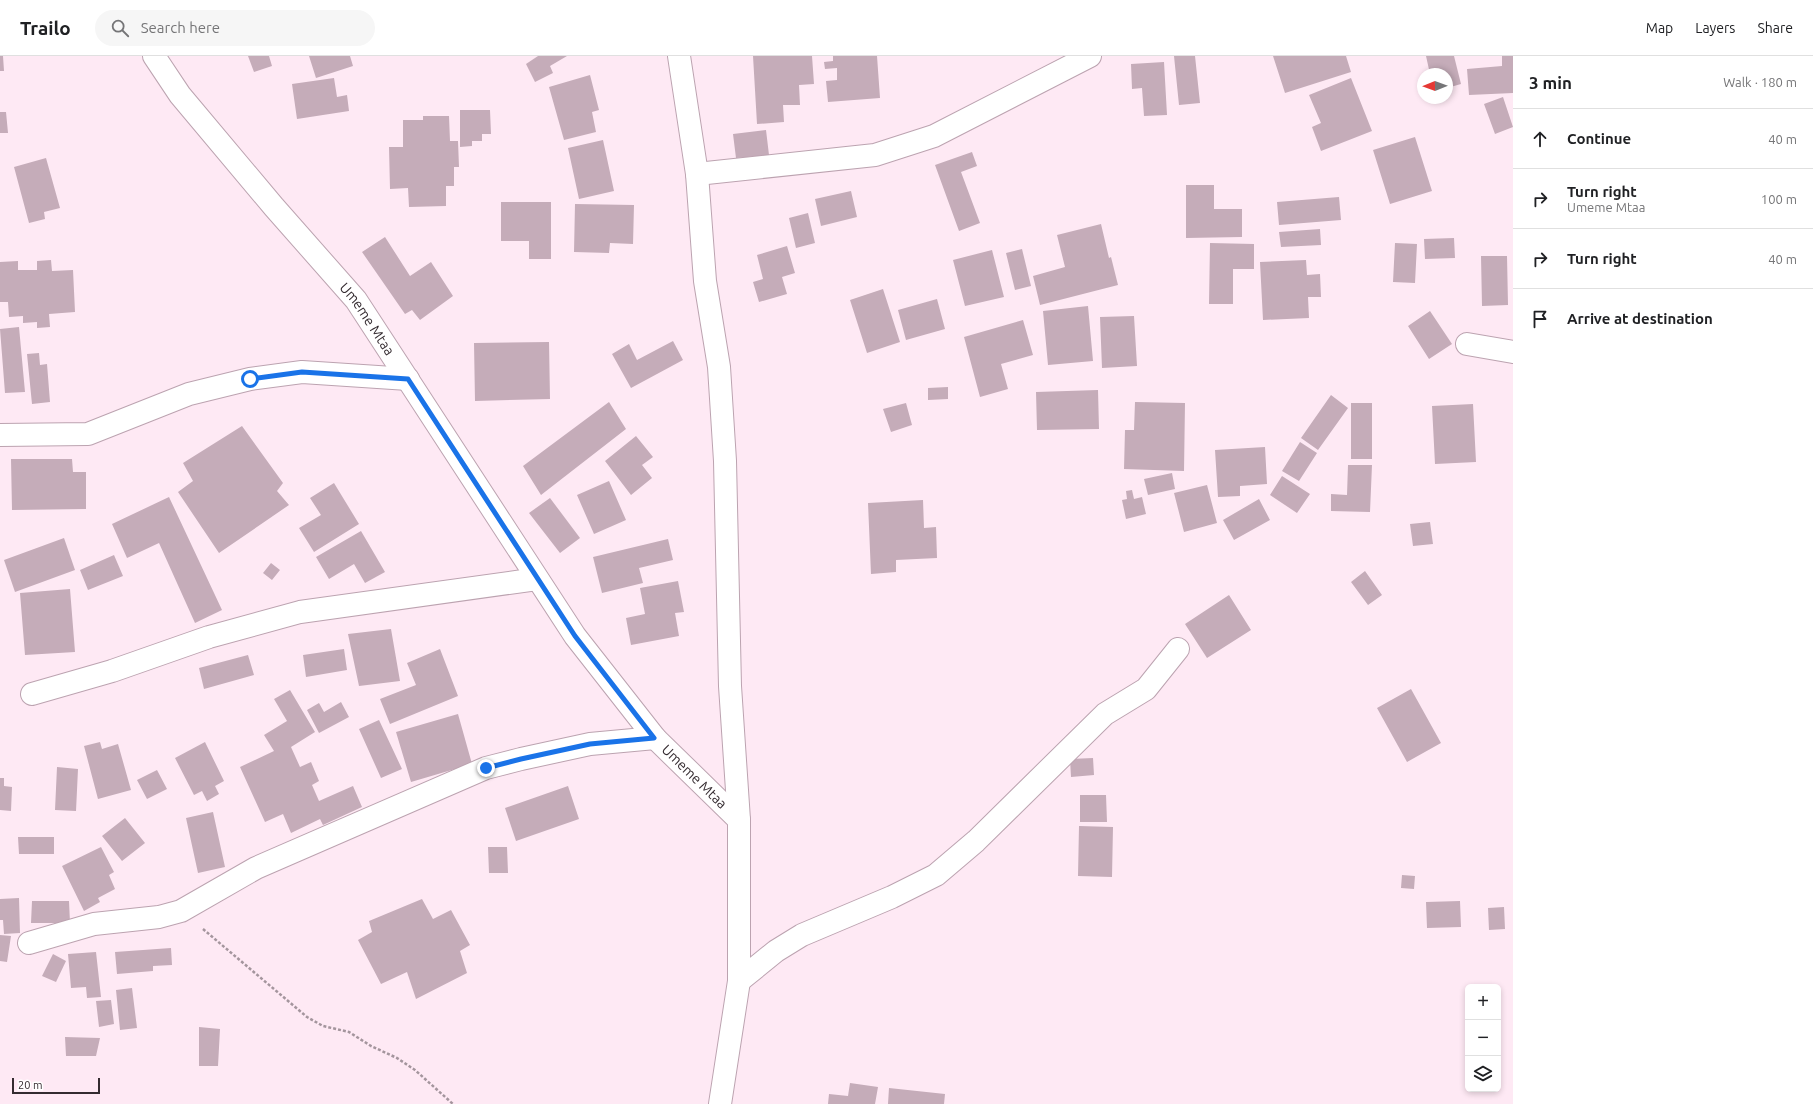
<!DOCTYPE html>
<meta charset="utf-8">
<style>
:root{--surface:#fff;--page:#f6f6f6;--text:#202124;--muted:#757577;--line:#e0e0e0}
body{margin:0;font-family:Ubuntu,sans-serif;background:var(--page);color:var(--text)}
.controls{position:absolute;right:12px;bottom:12px;display:grid;overflow:hidden;border-radius:6px;box-shadow:0 2px 6px #0003}
.controls button{width:36px;height:36px;display:grid;place-items:center;padding:0;border:0;border-bottom:1px solid var(--line);background:var(--surface);color:var(--text);font:20px sans-serif}
.compass{position:absolute;left:1417px;top:12px;width:36px;height:36px;border-radius:50%;background:var(--surface);box-shadow:0 2px 6px #0003;rotate:269deg}
.scale{position:absolute;left:12px;bottom:10px;width:88px;box-sizing:border-box;padding-left:4px;border:2px solid #342b30;border-top:0;font-size:11px;line-height:14px;white-space:nowrap;color:#342b30;-webkit-text-stroke:3px #fff;paint-order:stroke}
.stop{position:absolute;width:12px;height:12px;margin:-9px;border:3px solid #1a73e8;border-radius:50%;background:#fff}
.stop.end{background:#1a73e8;border-color:#fff;box-shadow:0 1px 4px #0008}
.list{margin:0;padding:0;list-style:none}
h2{display:flex;justify-content:space-between;align-items:center;height:52px;margin:0;padding:0 16px;font-size:17px}
h2 small{font-size:13px;font-weight:400;color:var(--muted)}
.list li{display:grid;grid-template-columns:26px 1fr auto;gap:12px;align-items:center;box-sizing:border-box;height:60px;padding:0 16px;border-top:1px solid var(--line)}
.list b{display:block;font-size:15px;white-space:nowrap}
.list p{margin:0;font-size:13px;white-space:nowrap;color:var(--muted)}
.list em{font-size:13px;font-style:normal;color:var(--muted)}
.icon{flex:none;width:22px;height:22px;fill:none;stroke:currentColor;stroke-width:2;stroke-linecap:round;stroke-linejoin:round}
.map{position:relative;flex:none;width:1513px;height:1048px;overflow:hidden}
header{display:flex;align-items:center;gap:24px;box-sizing:border-box;height:56px;padding:0 20px;background:var(--surface);border-bottom:1px solid var(--line)}
header strong{font-size:19px}
nav{display:flex;gap:22px;margin-inline-start:auto;font-size:14px}
.search{width:280px;height:36px;background:var(--page);display:flex;align-items:center;gap:10px;box-sizing:border-box;padding:0 14px;border-radius:22px;color:var(--muted);font-size:15px}
main{display:flex}
aside{flex:1;background:var(--surface)}
.map>svg:first-child{display:block}
</style>
<header>
<strong>Trailo</strong>
<div class="search"><svg class="icon" aria-label="search" viewBox="0 0 24 24"><circle cx="10" cy="10" r="6"/><path d="M15 15l6 6"/></svg>Search here</div>
<nav><a>Map</a><a>Layers</a><a>Share</a></nav>
</header>
<main>
<div class="map">
<svg width="1513" height="1048" viewBox="0 0 1513 1048">
<rect width="100%" height="100%" fill="#fee9f4"/>
<!-- building -->
<path fill="#c5acb9" d="M0,0h3l1,15h-4z
M248,0h21l3,10 -18,6z
M309,0h41l3,10 -37,12z
M538,0h29l-17,10 3,7 -18,9 -9,-18z
M753,0h59l2,28 -15,1 1,20h-17l1,17 -27,2z
M833,0h44l3,42 -52,4 -2,-21 11,-1v-12l-12,1 -1,-7 9,-1z
M1174,0h21l5,47 -21,2z
M1273,0h73l5,16 -66,21z
M1426,0h28l7,28 -14,4v-14h-17z
M1502,0h11v37l-44,2 -2,-26 35,-3z
M1164,6l3,53 -23,1 -2,-28 -10,1 -1,-25z
M590,19l9,35 -7,2 4,20 -32,8 -15,-53z
M334,22l3,19 10,-2 2,16 -52,8 -5,-35z
M1351,22l21,53 -51,20 -9,-24 9,-4 -12,-28z
M1503,41l10,30 -18,7 -11,-30z
M460,54h30l1,24h-9v7h-10v5l-12,1z
M0,56h6l2,21h-8z
M423,60h26l1,25h8l1,26h-5v19h-8v20l-37,1 -1,-19 -18,1 -1,-42h14v-27h20z
M766,74l3,25 -33,3 -3,-24z
M1415,81l17,54 -42,13 -17,-54z
M603,84l11,51 -35,8 -11,-51z
M972,96l5,14 -16,6 19,51 -21,8 -24,-66z
M46,102l14,50 -16,4 1,7 -16,4 -15,-56z
M1186,129h28v24h28v28l-56,1z
M851,135l6,26 -36,9 -6,-27z
M1339,141l2,23 -62,5 -2,-23z
M501,146h50v57h-22v-18h-28z
M575,148l59,1 -1,39 -23,-1 -1,10 -35,-1z
M808,157l7,30 -19,5 -7,-30z
M1101,168l8,34 2,-1 7,28 -78,20 -7,-29 32,-9 -8,-32z
M1320,173l1,16 -40,2 -2,-15z
M385,181l25,39 21,-14 22,34 -33,24 -8,-10 -7,4 -43,-62z
M1454,182l1,20 -30,1 -1,-20z
M1210,187l44,1v25h-21v35h-24z
M1395,187l22,1 -2,39 -22,-1z
M787,190l8,27 -13,4 5,17 -28,8 -6,-20 10,-3 -6,-24z
M1022,193l9,37 -16,4 -9,-37z
M992,194l12,47 -39,9 -12,-46z
M1481,200h26l1,49 -26,1z
M51,204l1,11 21,-1 2,42 -26,2 1,13 -13,1v-6l-14,1v-7l-14,1 -1,-15h-8v-40l18,-1v9h19v-9z
M1306,204l1,15 13,-1 1,23h-13l1,21 -46,2 -3,-58z
M883,233l17,53 -33,11 -17,-53z
M937,243l8,30 -39,11 -8,-30z
M1088,250l5,55 -45,4 -5,-54z
M1430,255l22,33 -23,15 -21,-33z
M1134,260l3,50 -35,2 -2,-51z
M1023,264l10,35 -32,9 7,25 -28,8 -16,-60z
M19,271l6,65 -20,1 -5,-64z
M673,285l10,19 -52,28 -19,-34 17,-10 8,16z
M549,286l1,57 -75,2 -1,-58z
M39,297l1,12 7,-1 3,38 -18,2 -5,-50z
M948,331v12l-20,1v-12z
M1098,334l1,39 -62,1 -1,-38z
M1331,339l17,13 -30,42 -17,-12z
M609,346l17,27 -85,66 -18,-29z
M1135,346l50,1 -1,68 -60,-2 1,-39h9z
M906,347l6,22 -21,7 -8,-23z
M1351,347h21v56h-21z
M1473,348l3,58 -41,2 -3,-58z
M242,370l41,57 -6,8 12,14 -70,48 -41,-61 15,-11 -10,-18z
M636,380l17,21 -11,8 10,13 -21,17 -26,-34z
M1300,386l17,11 -18,28 -17,-10z
M1265,391l2,37 -27,2v10l-22,1 -3,-47z
M11,403h61l1,13h13v37l-74,1z
M1348,409h24l-2,47 -39,-1v-17l16,1z
M1172,417l3,16 -27,6 -4,-16z
M1282,420l28,18 -13,19 -27,-18z
M609,425l17,39 -32,14 -17,-39z
M334,427l25,41 -45,28 -15,-24 22,-13 -11,-17z
M1207,429l10,38 -33,9 -10,-39z
M1132,434l2,9 8,-2 4,17 -20,5 -4,-19 5,-1 -1,-8z
M169,441l53,113 -27,13 -36,-80 -32,15 -15,-34z
M550,442l30,40 -20,15 -31,-40z
M1259,443l11,21 -36,20 -11,-20z
M923,444l1,28 12,-1 1,31 -41,2v12l-25,2 -3,-71z
M1430,466l3,22 -20,2 -3,-22z
M361,475l24,41 -20,11 -11,-19 -25,15 -13,-22z
M64,482l11,32 -60,22 -11,-32z
M668,483l5,21 -34,8 4,15 -41,10 -9,-36z
M114,499l9,21 -35,14 -8,-20z
M271,507l9,7 -8,10 -9,-7z
M1365,515l17,24 -14,10 -17,-23z
M678,525l6,31 -9,1 4,23 -48,9 -5,-27 19,-4 -5,-26z
M70,533l5,63 -50,3 -5,-62z
M1229,539l22,35 -44,28 -22,-34z
M391,573l9,52 -41,5 -11,-52z
M344,593l3,21 -41,7 -3,-22z
M440,593l18,47 -68,28 -10,-25 36,-14 -9,-22z
M248,599l6,20 -50,14 -5,-21z
M1411,633l30,54 -34,19 -30,-54z
M290,634l25,42 -24,15 9,20 11,-5 8,19 -7,4 7,16 34,-15 9,21 -39,18 -3,-6 -29,14 -8,-19 -18,8 -25,-55 34,-16 -10,-16 23,-14 -13,-22z
M341,646l8,15 -30,16 -12,-23 12,-7 5,9z
M458,658l14,50 -61,18 -15,-50z
M379,664l23,49 -21,9 -22,-49z
M100,686l2,7 16,-5 13,46 -33,9 -14,-53z
M205,686l19,39 -9,5 4,8 -12,7 -5,-10 -8,4 -19,-37z
M1093,702l1,17 -23,2 -1,-18z
M57,711l21,2 -2,42 -21,-1z
M157,714l10,19 -20,10 -10,-19z
M0,722h4v8l8,1 -1,24 -11,-1z
M568,730l11,33 -63,22 -11,-33z
M1080,739h26l1,27h-27z
M213,756l12,55 -27,6 -12,-55z
M125,762l20,25 -23,18 -20,-25z
M1079,770l34,1 -1,50 -34,-1z
M18,781h36v17h-35z
M101,791l13,25 -5,3 6,14 -17,9 2,4 -16,9 -22,-45z
M488,791h19l1,26h-19z
M1402,819l13,1 -1,13 -13,-1z
M19,842l1,35 -16,1 -1,-14h-3v-21z
M422,843l11,20 18,-9 19,35 -10,6 7,22 -51,26 -9,-27 -26,12 -23,-44 14,-8 -3,-11z
M32,845h37l1,22h-39z
M1460,845l1,26 -34,1 -1,-26z
M1504,851l1,22 -16,1 -1,-22z
M0,879l11,1 -4,26 -7,-1z
M171,892l1,17 -19,1v5l-36,3 -2,-22z
M96,896l5,45 -14,1 -1,-11 -15,1 -3,-34z
M53,898l13,7 -10,21 -14,-6z
M132,932l5,40 -17,2 -4,-40z
M111,944l3,24 -15,3 -3,-26z
M199,971l21,2 -2,37h-19z
M65,981l35,1 -4,18h-30z
M850,1027l28,4 -3,17h-47l1,-10 19,2z
M889,1032l56,6 -1,10h-56z"/>
<g fill="none" stroke-linecap="round" stroke-linejoin="round">
<!-- minor casing -->
<g stroke="#bca3b0" stroke-width="24">
<g id="minor">
<path id="s1" d="M154,0l26,39 94,112 82,93 219,336 80,102 84,82"/>
<path d="M679,0l18,118 8,107 14,86 6,94 5,225 9,134v161l-19,123"/>
<path d="M697,118l178,-19 59,-19 156,-80"/>
<path d="M1467,288l46,8"/>
<path d="M0,379l88,-1 101,-40 61,-15 52,-7 106,7"/>
<path d="M32,638l80,-23 97,-34 91,-25 237,-33"/>
<path d="M29,887l65,-19 65,-7 22,-6 75,-43 230,-100 35,-9 69,-15 65,-6"/>
<path d="M739,925l37,-30 26,-16 90,-38 44,-22 40,-34 129,-127 41,-25 32,-40"/>
</g>
</g>
<!-- path -->
<path stroke="#a4959d" stroke-width="2.5" stroke-dasharray="3 2" stroke-linecap="butt" d="M203,873l104,88 16,9 26,6 22,14 26,12 18,12 38,34"/>
<!-- minor -->
<use href="#minor" stroke="#fff" stroke-width="22"/>
</g>
<g fill="none" stroke-linecap="round" stroke-linejoin="round">
<!-- route -->
<path stroke="#1a73e8" stroke-width="5" d="M250,323l52,-7 106,7 167,257 79,102 -64,6 -69,15 -35,9"/>
</g>
<g text-anchor="middle" stroke-width="3.5" stroke-linejoin="round" paint-order="stroke">
<!-- street labels -->
<g font-size="14" fill="#342b30" stroke="#fff">
<text dy="5" stroke="none"><textPath href="#s1" startOffset="339">Umeme Mtaa</textPath></text>
<text dy="5" stroke="none"><textPath href="#s1" startOffset="903">Umeme Mtaa</textPath></text>
</g>
</g>
</svg>
<div class="controls">
<button>+</button>
<button>−</button>
<button><svg class="icon" aria-label="layers" viewBox="0 0 24 24"><path d="M12 4l9 5-9 5-9-5zM3 14l9 5 9-5"/></svg></button>
</div>
<svg class="compass" viewBox="-18 -18 36 36"><path d="M0-13l5 13h-10z" fill="#e53935"/><path d="M0 13l5-13h-10z" fill="#757577"/></svg>
<div class="scale">20 m</div>
<div class="stop" style="left:250px;top:323px"></div>
<div class="stop end" style="left:486px;top:712px"></div>
</div>
<aside>
<h2>3 min<small>Walk · 180 m</small></h2>
<ul class="list">
<li><svg class="icon" aria-label="ahead" viewBox="0 0 24 24"><path d="M12 20V5M6 11l6-6 6 6"/></svg><div><b>Continue</b></div><em>40 m</em></li>
<li><svg class="icon" aria-label="right" viewBox="0 0 24 24"><path d="M7 20v-9h11M14 6l5 5-5 5"/></svg><div><b>Turn right</b><p>Umeme Mtaa</p></div><em>100 m</em></li>
<li><svg class="icon" aria-label="right" viewBox="0 0 24 24"><path d="M7 20v-9h11M14 6l5 5-5 5"/></svg><div><b>Turn right</b></div><em>40 m</em></li>
<li><svg class="icon" aria-label="arrive" viewBox="0 0 24 24"><path d="M6 21V4h12l-3 4 3 4H6"/></svg><div><b>Arrive at destination</b></div></li>
</ul>
</aside>
</main>
